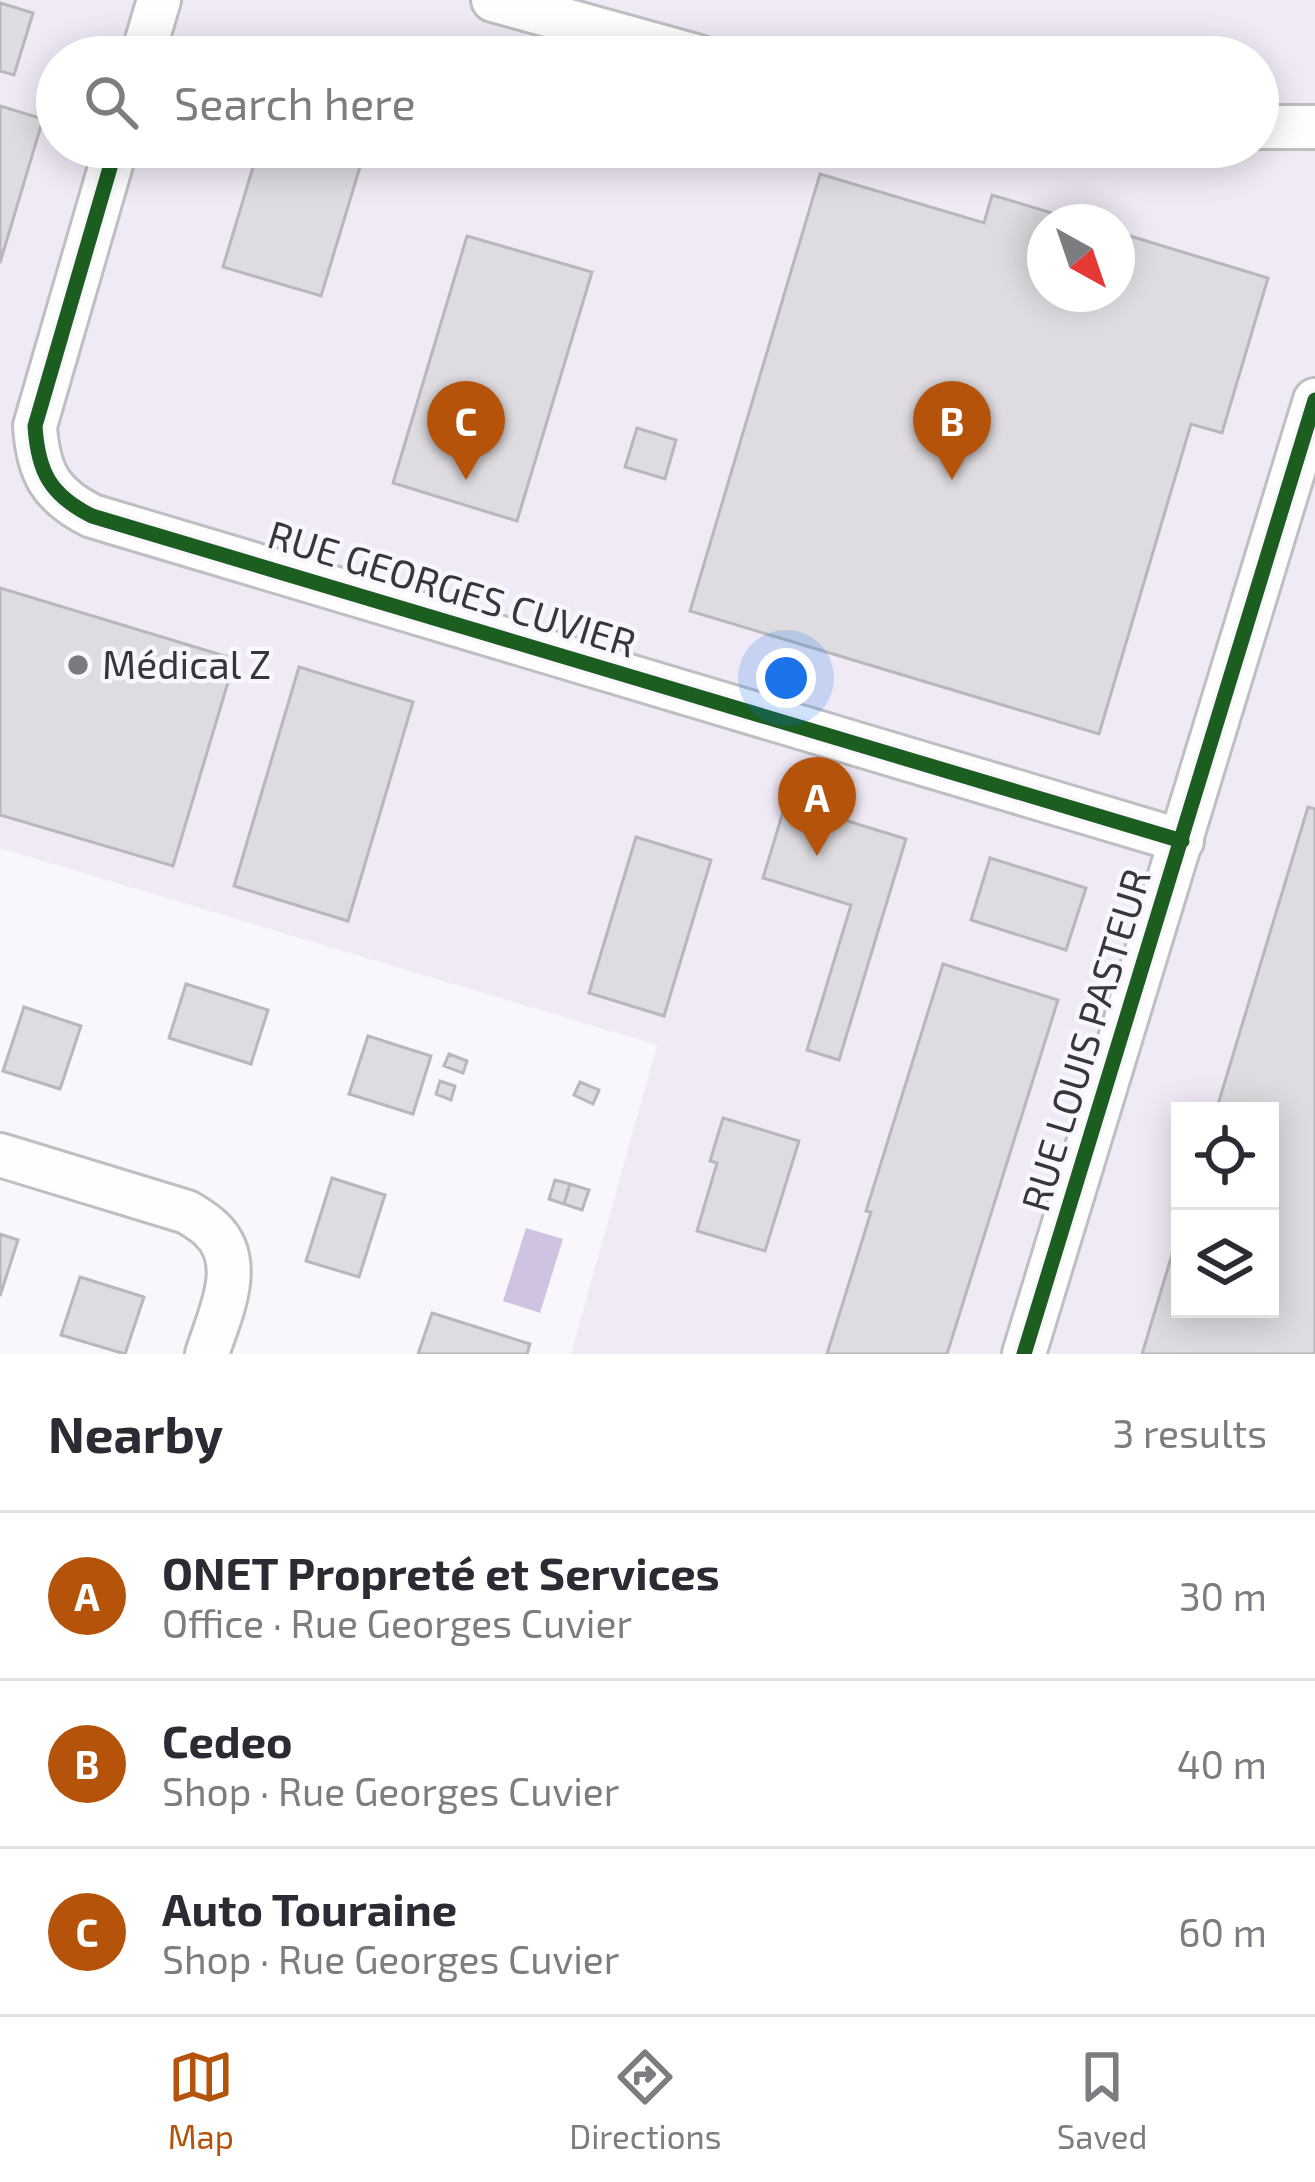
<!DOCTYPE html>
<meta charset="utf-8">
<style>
:root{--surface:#fff;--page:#f2f2f3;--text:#2b2b33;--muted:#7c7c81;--line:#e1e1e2;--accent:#b45309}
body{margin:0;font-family:"Exo 2",sans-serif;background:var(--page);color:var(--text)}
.controls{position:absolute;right:36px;bottom:36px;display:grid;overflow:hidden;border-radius:0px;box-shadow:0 6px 30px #0003}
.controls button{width:108px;height:108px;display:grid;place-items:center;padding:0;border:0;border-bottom:3px solid var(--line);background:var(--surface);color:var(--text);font:60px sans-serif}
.compass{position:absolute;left:1027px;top:204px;width:108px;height:108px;border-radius:50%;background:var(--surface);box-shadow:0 6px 30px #0003;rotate:140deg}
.you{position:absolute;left:786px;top:678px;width:42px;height:42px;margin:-30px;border:9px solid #fff;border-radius:50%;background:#1a73e8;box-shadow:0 0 0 18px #1a73e833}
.badge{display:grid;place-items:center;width:78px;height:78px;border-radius:50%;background:var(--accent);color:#fff;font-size:39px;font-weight:700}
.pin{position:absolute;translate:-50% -99px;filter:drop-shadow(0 3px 6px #0008)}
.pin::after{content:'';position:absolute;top:63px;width:42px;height:36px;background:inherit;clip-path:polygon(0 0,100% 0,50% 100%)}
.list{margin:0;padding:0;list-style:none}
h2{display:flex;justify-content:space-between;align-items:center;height:156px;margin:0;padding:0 48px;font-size:51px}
h2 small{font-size:39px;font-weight:400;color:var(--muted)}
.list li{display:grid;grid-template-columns:78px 1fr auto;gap:36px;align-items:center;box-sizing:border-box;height:168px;padding:0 48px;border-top:3px solid var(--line)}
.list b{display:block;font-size:45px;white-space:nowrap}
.list p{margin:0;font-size:39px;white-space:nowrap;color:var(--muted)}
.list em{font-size:39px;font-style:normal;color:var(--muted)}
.icon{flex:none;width:66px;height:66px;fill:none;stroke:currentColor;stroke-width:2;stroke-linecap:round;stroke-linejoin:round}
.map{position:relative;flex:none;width:1315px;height:1354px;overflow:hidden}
.search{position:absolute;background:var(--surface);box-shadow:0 6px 30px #0003;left:36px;right:36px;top:36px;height:132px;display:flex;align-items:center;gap:30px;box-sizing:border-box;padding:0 42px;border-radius:66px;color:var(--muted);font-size:45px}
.sheet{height:660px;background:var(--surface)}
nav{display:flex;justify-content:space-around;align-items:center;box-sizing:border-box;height:168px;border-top:3px solid var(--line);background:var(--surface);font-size:33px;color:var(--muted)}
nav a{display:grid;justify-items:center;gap:6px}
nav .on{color:var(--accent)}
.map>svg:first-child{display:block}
</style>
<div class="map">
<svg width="1315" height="1354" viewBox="0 0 1315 1354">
<rect width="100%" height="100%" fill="#f9f7fc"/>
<!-- built -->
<path fill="#f0eaf6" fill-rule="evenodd" d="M0,0h1315v1354h-744l86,-309 -657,-197zM57,57h1201v90h-1201zM1045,222h72v72h-72zM1180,1111h90v198h-90z"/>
<!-- water -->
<path fill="#d0c2e1" d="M526,1228l37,11 -23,74 -37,-12z"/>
<!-- building -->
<path fill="#dedce0" stroke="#b9b7bb" stroke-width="3" d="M0,3l33,10 -19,62 -14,-4z
M0,106l43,13 -43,144z
M259,147h107l-45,149 -98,-29z
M820,174l164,49 8,-28 90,27h-37v72h72v-62l151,46 -46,155 -31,-9 -92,310 -409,-123z
M467,236l125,36 -75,249 -124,-38z
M637,428l39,12 -11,39 -40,-12z
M0,588l235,71 -62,207 -173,-51z
M299,667l114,35 -65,219 -114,-35z
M786,802l120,37 -67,221 -32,-10 44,-145 -88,-27z
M1308,807l7,2v545h-173l38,-126v81h90v-198h-54z
M636,837l75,23 -47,156 -75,-23z
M990,858l96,30 -20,62 -95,-30z
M943,964l115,36 -111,354h-120l44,-142 -5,-1z
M186,984l82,26 -17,54 -82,-26z
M24,1007l57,19 -21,63 -57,-18z
M368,1036l63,20 -18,58 -64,-20z
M449,1054l18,7 -4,12 -19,-7z
M440,1081l15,5 -4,14 -15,-6z
M580,1082l19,8 -6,14 -19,-9z
M723,1118l76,23 -34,110 -68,-20 20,-68 -7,-2z
M332,1178l53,17 -26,82 -53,-16z
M555,1180l15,4 -6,20 -15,-5z
M570,1184l19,6 -7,20 -18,-6z
M0,1234l18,6 -18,56z
M80,1277l64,20 -19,57 -64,-19z
M432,1313l98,31 -3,10h-109z"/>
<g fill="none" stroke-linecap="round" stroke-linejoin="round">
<!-- street casing -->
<g stroke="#bfbec2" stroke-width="48">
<path id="street" d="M493,0l206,57
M142,57l17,-57
M1258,127h57
M116,147l-81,279c3,46 15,69 57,90l1090,325
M0,1155l187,57c8,5 17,10 24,17 36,33 8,87 -4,125
M1024,1354l291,-954"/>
</g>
<!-- street -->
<use href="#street" stroke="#fefeff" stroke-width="42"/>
<!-- cycleway casing -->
<g stroke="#f9f6fd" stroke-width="22">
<path id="cycleway" d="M116,147l-81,279c3,46 15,69 57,90l1090,325
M1024,1354l291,-954"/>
</g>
<!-- cycleway -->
<use href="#cycleway" stroke="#1b5e20" stroke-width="15"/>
</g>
<!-- markers -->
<circle fill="#7c7a7e" stroke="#f9f6fd" stroke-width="4.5" cx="78" cy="665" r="12"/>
<g text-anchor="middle" stroke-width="9" stroke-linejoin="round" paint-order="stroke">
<!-- street labels -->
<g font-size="39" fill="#38363a" stroke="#f9f6fd">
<text transform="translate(452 589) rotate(17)" y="14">RUE GEORGES CUVIER</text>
<text transform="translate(1086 1040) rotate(-73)" y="14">RUE LOUIS PASTEUR</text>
</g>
<!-- poi labels -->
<g font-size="39" fill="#38363a" stroke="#f9f6fd" text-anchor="start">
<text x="102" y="679">Médical Z</text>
</g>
</g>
</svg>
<div class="controls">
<button><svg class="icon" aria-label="locate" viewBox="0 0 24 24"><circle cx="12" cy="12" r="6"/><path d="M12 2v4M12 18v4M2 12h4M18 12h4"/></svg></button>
<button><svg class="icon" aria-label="layers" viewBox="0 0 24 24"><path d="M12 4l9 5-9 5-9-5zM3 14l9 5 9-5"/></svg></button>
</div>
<svg class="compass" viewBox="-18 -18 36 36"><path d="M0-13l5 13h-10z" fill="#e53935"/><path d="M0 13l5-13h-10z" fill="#7c7c81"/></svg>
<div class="you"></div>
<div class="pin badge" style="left:817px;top:856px">A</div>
<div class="pin badge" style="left:952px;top:480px">B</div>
<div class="pin badge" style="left:466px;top:480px">C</div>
<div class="search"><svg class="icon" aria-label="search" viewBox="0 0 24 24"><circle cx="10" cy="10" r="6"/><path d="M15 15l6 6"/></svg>Search here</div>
</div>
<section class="sheet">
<h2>Nearby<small>3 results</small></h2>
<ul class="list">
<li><span class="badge">A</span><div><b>ONET Propreté et Services</b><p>Office · Rue Georges Cuvier</p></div><em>30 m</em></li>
<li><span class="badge">B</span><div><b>Cedeo</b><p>Shop · Rue Georges Cuvier</p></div><em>40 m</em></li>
<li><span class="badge">C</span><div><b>Auto Touraine</b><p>Shop · Rue Georges Cuvier</p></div><em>60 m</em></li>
</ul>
</section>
<nav>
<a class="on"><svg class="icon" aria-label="map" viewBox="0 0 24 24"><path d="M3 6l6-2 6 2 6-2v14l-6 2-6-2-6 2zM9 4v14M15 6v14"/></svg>Map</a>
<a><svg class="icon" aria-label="directions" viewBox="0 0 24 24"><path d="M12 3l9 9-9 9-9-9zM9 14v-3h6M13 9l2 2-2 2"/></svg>Directions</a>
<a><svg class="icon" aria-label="saved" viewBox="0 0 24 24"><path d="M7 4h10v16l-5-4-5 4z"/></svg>Saved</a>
</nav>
